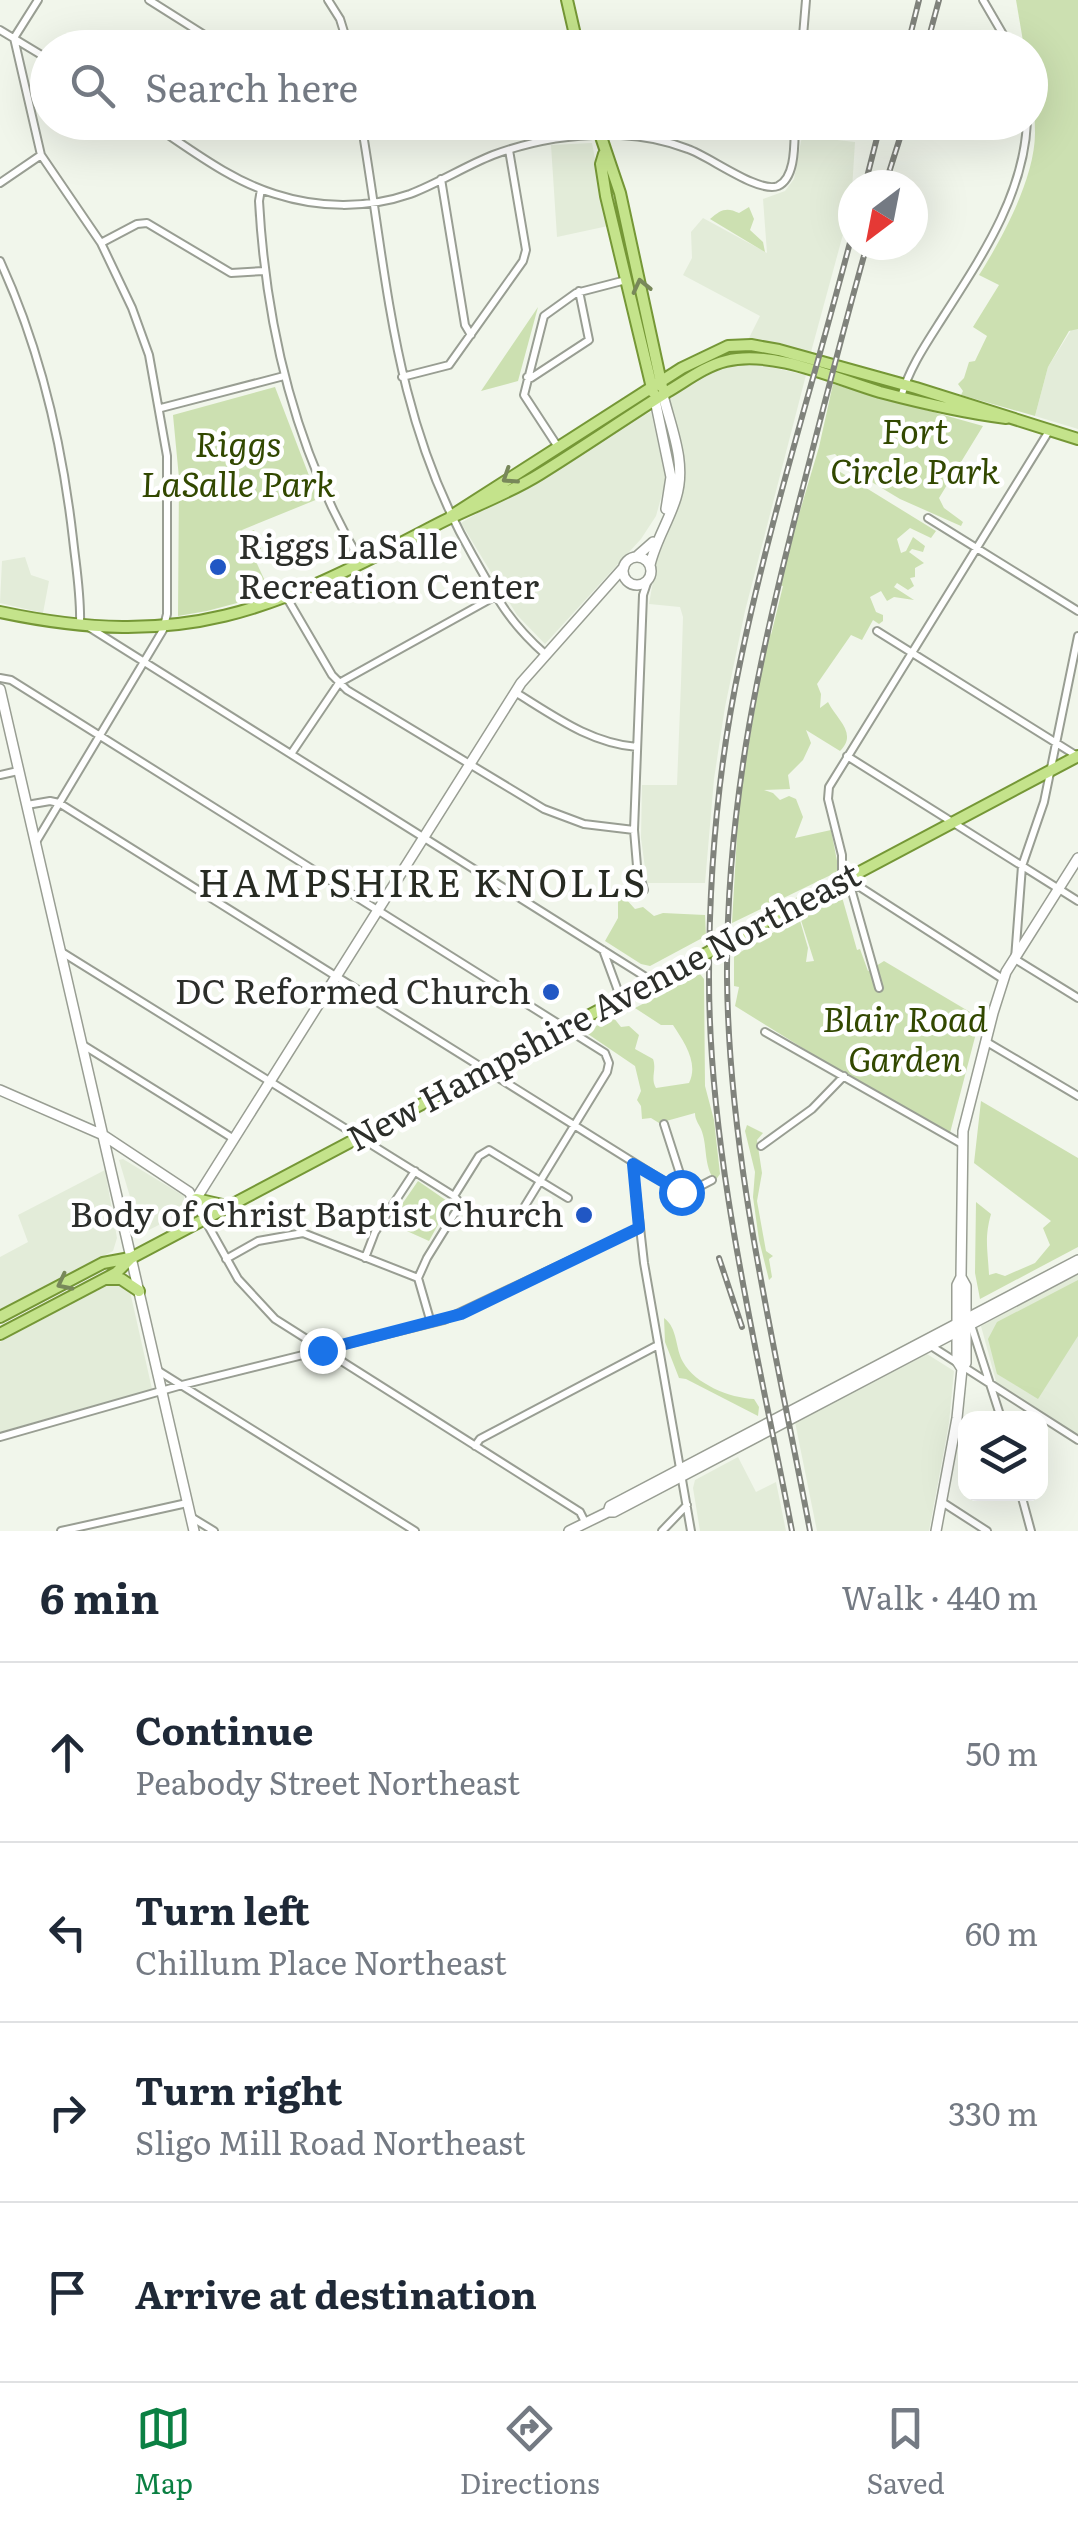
<!DOCTYPE html>
<meta charset="utf-8">
<style>
:root{--surface:#fff;--page:#f2f2f3;--text:#1f2937;--muted:#747a83;--line:#e0e1e3;--accent:#0b8043}
body{margin:0;font-family:Literata,serif;background:var(--page);color:var(--text)}
.controls{position:absolute;right:30px;bottom:30px;display:grid;overflow:hidden;border-radius:20px;box-shadow:0 10px 40px #0002}
.controls button{width:90px;height:90px;display:grid;place-items:center;padding:0;border:0;border-bottom:2px solid var(--line);background:var(--surface);color:var(--text);font:50px sans-serif}
.compass{position:absolute;left:838px;top:170px;width:90px;height:90px;border-radius:50%;background:var(--surface);box-shadow:0 10px 40px #0002;rotate:212deg}
.stop{position:absolute;width:30px;height:30px;margin:-22px;border:8px solid #1a73e8;border-radius:50%;background:#fff}
.stop.end{background:#1a73e8;border-color:#fff;box-shadow:0 2px 10px #0008}
.list{margin:0;padding:0;list-style:none}
h2{display:flex;justify-content:space-between;align-items:center;height:130px;margin:0;padding:0 40px;font-size:42px}
h2 small{font-size:32px;font-weight:400;color:var(--muted)}
.list li{display:grid;grid-template-columns:65px 1fr auto;gap:30px;align-items:center;box-sizing:border-box;height:180px;padding:0 40px;border-top:2px solid var(--line)}
.list b{display:block;font-size:38px;white-space:nowrap}
.list p{margin:0;font-size:32px;white-space:nowrap;color:var(--muted)}
.list em{font-size:32px;font-style:normal;color:var(--muted)}
.icon{flex:none;width:55px;height:55px;fill:none;stroke:currentColor;stroke-width:2;stroke-linecap:round;stroke-linejoin:round}
.map{position:relative;flex:none;width:1078px;height:1531px;overflow:hidden}
.search{position:absolute;background:var(--surface);box-shadow:0 10px 40px #0002;left:30px;right:30px;top:30px;height:110px;display:flex;align-items:center;gap:25px;box-sizing:border-box;padding:0 35px;border-radius:55px;color:var(--muted);font-size:38px}
.sheet{height:850px;background:var(--surface)}
nav{display:flex;justify-content:space-around;align-items:center;box-sizing:border-box;height:140px;border-top:2px solid var(--line);background:var(--surface);font-size:28px;color:var(--muted)}
nav a{display:grid;justify-items:center;gap:5px}
nav .on{color:var(--accent)}
.map>svg:first-child{display:block}
</style>
<div class="map">
<svg width="1078" height="1531" viewBox="0 0 1078 1531">
<rect width="100%" height="100%" fill="#f1f6eb"/>
<!-- built -->
<path fill="#e3ecd9" d="M802,136l53,6 -4,63 -40,147 -62,-14 11,-22 -77,-41 9,-17 -1,-26 12,-14 64,35 -4,-54 22,-8 9,-12z
M592,143l16,83 -51,11 -6,-92z
M1073,327l5,2v100l-43,-13 13,-49z
M748,362l58,13 -61,236 -20,96 -11,72 -9,104h-58l-6,-45 1,-53h35l4,-102 2,-66 -3,-10 -31,-3 8,-46 19,-46 7,-39v-14l-14,-62 51,-30z
M651,412l15,68 -10,36 -15,23 -96,105 -28,-29 -56,-92 166,-101z
M25,557l6,18 18,6 -6,32 -43,-10 2,-42z
M123,1159l61,37v16l-35,18h-9l-21,-70z
M105,1170l12,68 -4,13 -113,59v-53l28,-15 -10,-27z
M1078,1273v163l-81,-51 -16,-59z
M115,1281l14,6 23,102 -152,43v-90z
M927,1354l27,17 -5,52 -20,108h-112l-22,-109z
M738,1457l18,35 20,-10 10,49h-86l-7,-43 2,-8z"/>
<!-- green -->
<path fill="#cce0b1" d="M1016,0h62v329l-9,2 -21,36 -13,49 -74,-21 2,-4 -5,-7 6,-6 5,-16 6,-1 12,-25 -14,-9 26,-42 -20,-10c23,-36 56,-97 56,-142 0,-29 -5,-57 -5,-85l-6,-1z
M749,207l5,12 -4,11 13,12 2,10 -55,-33c11,-10 17,-12 29,-6z
M538,307l-20,74 -37,10z
M833,384l150,42 -44,72 5,10 19,14 -2,4 -61,-27 -50,-30 -15,-15 -9,2 11,14 99,61 -5,7 -21,-10 -13,11 4,14 5,-2 7,-14 12,9 -2,6 -11,-3 -3,3 15,11 -9,5v9l-5,1 4,8 -6,4 -11,-7 -3,4 20,13 -20,-3 -7,4 -6,-10 -11,6 6,15 7,3v6l-4,3 -6,-4 -11,20 -11,-5 -34,49 4,10 -1,14 8,-6c9,18 30,31 12,49l-34,-21 5,13 -8,17 -15,15 2,14 -26,1 9,3 7,7 9,-4 7,3 7,18 -8,21 36,-8 8,41 -107,52 7,-123 30,-173 2,8 12,-49 -5,-1 41,-138z
M275,387l43,112 -76,31 2,4 10,-4 7,19 -9,4 19,41 -64,17 -29,5 1,-138 -6,-63z
M839,896l3,1 15,53 3,-1 8,22 16,-10 96,57 -30,115 -128,-73 -87,-54 4,-19 -5,-1v-30l65,-39 9,31 -2,14 8,-1 -14,-44z
M618,898h7l10,11 8,-2 11,9 9,-3 42,2 1,21 -56,30 -9,-2 -36,-23 13,-23z
M700,974l4,5 1,107 9,34 6,54 -5,7c-12,-16 -7,-35 -14,-52 -3,-6 -6,-10 -6,-16l-36,10 -8,-5 -9,1 -1,-13 -4,-6 4,-9 -6,-25 -50,-34 28,-15 8,10 8,-1 10,9 -4,14 18,10c4,11 -3,19 3,29l33,-5c10,-20 -5,-41 -16,-58h-12l-26,-17z
M981,1101l97,57v89l-98,52 -5,-26 1,-71 15,12c-7,25 -3,36 -2,61l7,-2 9,3 30,-13 15,-18 -7,-17 8,-7 -77,-58z
M747,1125l16,8 -6,7 5,33 -5,28 9,50 7,5 -4,3 3,18 -3,3 -10,-40 -6,-43 2,-25 -10,-41z
M418,1181l32,22 -21,38 -40,-18z
M1078,1280v56l-40,63 -41,-25 -9,-35 9,-17z
M664,1318c14,10 11,30 19,44 12,22 47,36 71,37l5,8 -1,9 -72,-37 -7,-1 -14,-36z"/>
<g fill="none" stroke-linecap="round" stroke-linejoin="round">
<!-- minor casing -->
<g stroke="#999e93" stroke-width="10">
<path id="minor" d="M149,0l76,48
M328,0l12,19 9,29
M983,0l28,48
M0,30l48,29
M14,38l27,117 60,88 31,65 17,47 18,101v158l-4,16 -127,212
M14,38l24,-38
M559,48l17,-4
M802,48l4,-48
M149,122c40,26 80,58 126,72 43,14 92,15 135,0 29,-11 55,-28 83,-39 40,-15 85,-22 128,-20 23,1 46,6 67,14 21,7 71,45 90,37 19,-9 16,-46 17,-64
M346,122h11
M361,122c27,156 31,294 112,434 24,42 35,65 72,98
M441,179l24,146 6,10
M0,183l41,-28
M261,189l-2,12c7,127 36,250 102,361
M101,243l36,-19 10,-1 84,50 33,-2
M0,261c41,89 62,181 73,278 3,28 8,56 7,85
M402,377l47,-12 74,-104 3,-11 -17,-100
M527,377l4,1 58,-38 -10,-49
M901,397c9,-31 27,-56 44,-83 37,-58 79,-120 82,-192
M161,408l123,-32
M558,447l-34,-52 20,-79 32,-23 50,-13
M928,518l150,93
M287,598l45,77 15,15 197,119 40,15 50,6
M87,626l565,355
M877,631l200,125
M1078,636l-34,166 -22,64 -7,93 63,39
M0,678l11,2 594,373 4,10 -2,9 -84,137
M515,692c39,24 75,51 122,55
M291,754l48,-71 155,-86
M847,756l231,145
M0,775l18,-4
M27,805l23,-4 9,2 622,389
M849,880l154,99
M644,890l-7,-24 -3,-36 9,-235 5,-15
M603,950l18,49
M60,951l394,245 5,6 -1,6 -31,50 -9,20
M879,988l-27,-96 -10,-21v-16l-14,-56 1,-12 220,-356
M765,1032l197,112
M985,1041l93,55
M83,1045l151,94
M664,1124l18,56 -1,12
M761,1146l51,-37 32,-33
M633,1165l11,98 47,268
M681,1192l6,1 25,-13
M454,1196l25,-40 10,-6 79,48
M205,1220l33,59 37,40 305,193 5,10
M365,1258l10,-26 40,-61
M226,1259l32,-18 45,-8 115,45 13,45
M971,1325l30,93
M928,1344l150,96
M157,1370l258,161
M0,1437l182,-52 262,-65 195,-92
M475,1446l5,-7 178,-94
M1021,1494l10,37
M942,1502l45,29
M191,1517l23,14
M61,1531l126,-28
M662,1531l25,-26"/>
</g>
<!-- tertiary casing -->
<g stroke="#999e93" stroke-width="12">
<path id="tertiary" d="M655,400l16,77 -5,32
M636,557l17,-15
M623 571a14 14 0 1 1 28 0a14 14 0 1 1-28 0Z
M650,565c5,-23 19,-44 26,-67 11,-35 -5,-70 -13,-103
M0,689l194,842
M0,1090l103,45 86,57 16,26
M196,1199l325,-516 103,-116
M608,1512l2,-6 468,-246
M569,1531l39,-19h6l464,-244"/>
</g>
<!-- secondary casing -->
<g stroke="#999e93" stroke-width="12">
<path id="secondary" d="M962,1369l-5,-8v-76l4,-8 2,-146 30,-118 13,-41 72,-114
M936,1531l21,-113 5,-49 4,-6v-77l-5,-9"/>
</g>
<!-- primary casing -->
<g stroke="#759736" stroke-width="14">
<path id="primary" d="M567,0l11,48
M596,122l24,71 42,194
M604,154l-3,10 5,32 47,196
M451,516l231,-148 46,-22 23,-1 28,5 137,38 162,51
M0,612c184,39 272,-1 432,-85 35,-19 73,-31 108,-53 42,-26 84,-55 127,-82 19,-11 38,-26 59,-31 46,-12 110,18 154,31 42,11 84,21 126,26
M743,934l335,-178
M196,1199l31,7
M108,1279h13l18,12
M0,1317l103,-54 27,-5
M0,1334l116,-61 15,-15 542,-287"/>
</g>
<!-- minor -->
<use href="#minor" stroke="#fff" stroke-width="6"/>
<!-- tertiary -->
<use href="#tertiary" stroke="#fff" stroke-width="9"/>
<!-- secondary -->
<use href="#secondary" stroke="#fff" stroke-width="9"/>
<!-- primary -->
<use href="#primary" stroke="#c4e38b" stroke-width="10"/>
<!-- rail casing -->
<g stroke="#80837c" stroke-width="6">
<path id="rail" d="M907,48l12,-48
M926,48l13,-48
M865,185l16,-63
M885,185l20,-63
M719,1258l23,69
M792,1531c-34,-178 -83,-372 -83,-553 0,-106 9,-212 31,-315 30,-146 76,-288 113,-432
M810,1531c-34,-182 -81,-367 -83,-553 -1,-177 34,-330 78,-499 20,-78 40,-156 62,-234"/>
</g>
<!-- rail -->
<use href="#rail" stroke="#fff" stroke-width="2.5" stroke-dasharray="8" stroke-linecap="butt"/>
<!-- primary-bridge casing -->
<g stroke="#759736" stroke-width="14" stroke-linecap="butt">
<path id="primary-bridge" d="M673,971l70,-37"/>
</g>
<!-- primary-bridge -->
<use href="#primary-bridge" stroke="#c4e38b" stroke-width="10"/>
</g>
<!-- one-way arrows -->
<defs><path id="oneway-chevron" d="M-2-3.5L2.5 0L-2 3.5" fill="none" stroke-width="1.6" stroke-linecap="round" stroke-linejoin="round" transform="scale(2.5)"/></defs>
<g stroke="#78885a">
<use href="#oneway-chevron" transform="translate(641 286) rotate(-103)"/>
<use href="#oneway-chevron" transform="translate(509 477) rotate(147)"/>
<use href="#oneway-chevron" transform="translate(64 1283) rotate(153)"/>
</g>
<g fill="none" stroke-linecap="round" stroke-linejoin="round">
<!-- route -->
<path stroke="#1a73e8" stroke-width="12" d="M322,1350l139,-36 178,-86 -6,-64 48,28"/>
</g>
<!-- markers -->
<g fill="#2157c4" stroke="#fff" stroke-width="4">
<circle cx="218" cy="567" r="10"/>
<circle cx="551" cy="992" r="10"/>
<circle cx="584" cy="1215" r="10"/>
</g>
<g text-anchor="middle" stroke-width="9" stroke-linejoin="round" paint-order="stroke">
<!-- park labels -->
<g font-size="35" font-style="italic" fill="#324800" stroke="#fff">
<text x="915" y="444">Fort<tspan x="915" dy="40">Circle Park</tspan></text>
<text x="238" y="457">Riggs<tspan x="238" dy="40">LaSalle Park</tspan></text>
<text x="905" y="1032">Blair Road<tspan x="905" dy="40">Garden</tspan></text>
</g>
<!-- poi labels -->
<g font-size="35" fill="#2c2e2a" stroke="#fff" text-anchor="end">
<text x="238" y="559" text-anchor="start">Riggs LaSalle<tspan x="238" dy="40">Recreation Center</tspan></text>
<text x="531" y="1004">DC Reformed Church</text>
<text x="564" y="1227">Body of Christ Baptist Church</text>
</g>
<!-- street labels -->
<g font-size="35" fill="#2c2e2a" stroke="#fff">
<text transform="translate(604 1007) rotate(-28)" y="12">New Hampshire Avenue Northeast</text>
</g>
<!-- neighbourhood labels -->
<g font-size="38" letter-spacing="2.5" fill="#272b22" stroke="#fff">
<text x="423" y="897">HAMPSHIRE KNOLLS</text>
</g>
</g>
</svg>
<div class="controls">
<button><svg class="icon" aria-label="layers" viewBox="0 0 24 24"><path d="M12 4l9 5-9 5-9-5zM3 14l9 5 9-5"/></svg></button>
</div>
<svg class="compass" viewBox="-18 -18 36 36"><path d="M0-13l5 13h-10z" fill="#e53935"/><path d="M0 13l5-13h-10z" fill="#747a83"/></svg>
<div class="stop" style="left:681px;top:1192px"></div>
<div class="stop end" style="left:322px;top:1350px"></div>
<div class="search"><svg class="icon" aria-label="search" viewBox="0 0 24 24"><circle cx="10" cy="10" r="6"/><path d="M15 15l6 6"/></svg>Search here</div>
</div>
<section class="sheet">
<h2>6 min<small>Walk · 440 m</small></h2>
<ul class="list">
<li><svg class="icon" aria-label="ahead" viewBox="0 0 24 24"><path d="M12 20V5M6 11l6-6 6 6"/></svg><div><b>Continue</b><p>Peabody Street Northeast</p></div><em>50 m</em></li>
<li><svg class="icon" aria-label="left" viewBox="0 0 24 24"><path d="M17 20v-9H6M10 6l-5 5 5 5"/></svg><div><b>Turn left</b><p>Chillum Place Northeast</p></div><em>60 m</em></li>
<li><svg class="icon" aria-label="right" viewBox="0 0 24 24"><path d="M7 20v-9h11M14 6l5 5-5 5"/></svg><div><b>Turn right</b><p>Sligo Mill Road Northeast</p></div><em>330 m</em></li>
<li><svg class="icon" aria-label="arrive" viewBox="0 0 24 24"><path d="M6 21V4h12l-3 4 3 4H6"/></svg><div><b>Arrive at destination</b></div></li>
</ul>
</section>
<nav>
<a class="on"><svg class="icon" aria-label="map" viewBox="0 0 24 24"><path d="M3 6l6-2 6 2 6-2v14l-6 2-6-2-6 2zM9 4v14M15 6v14"/></svg>Map</a>
<a><svg class="icon" aria-label="directions" viewBox="0 0 24 24"><path d="M12 3l9 9-9 9-9-9zM9 14v-3h6M13 9l2 2-2 2"/></svg>Directions</a>
<a><svg class="icon" aria-label="saved" viewBox="0 0 24 24"><path d="M7 4h10v16l-5-4-5 4z"/></svg>Saved</a>
</nav>
